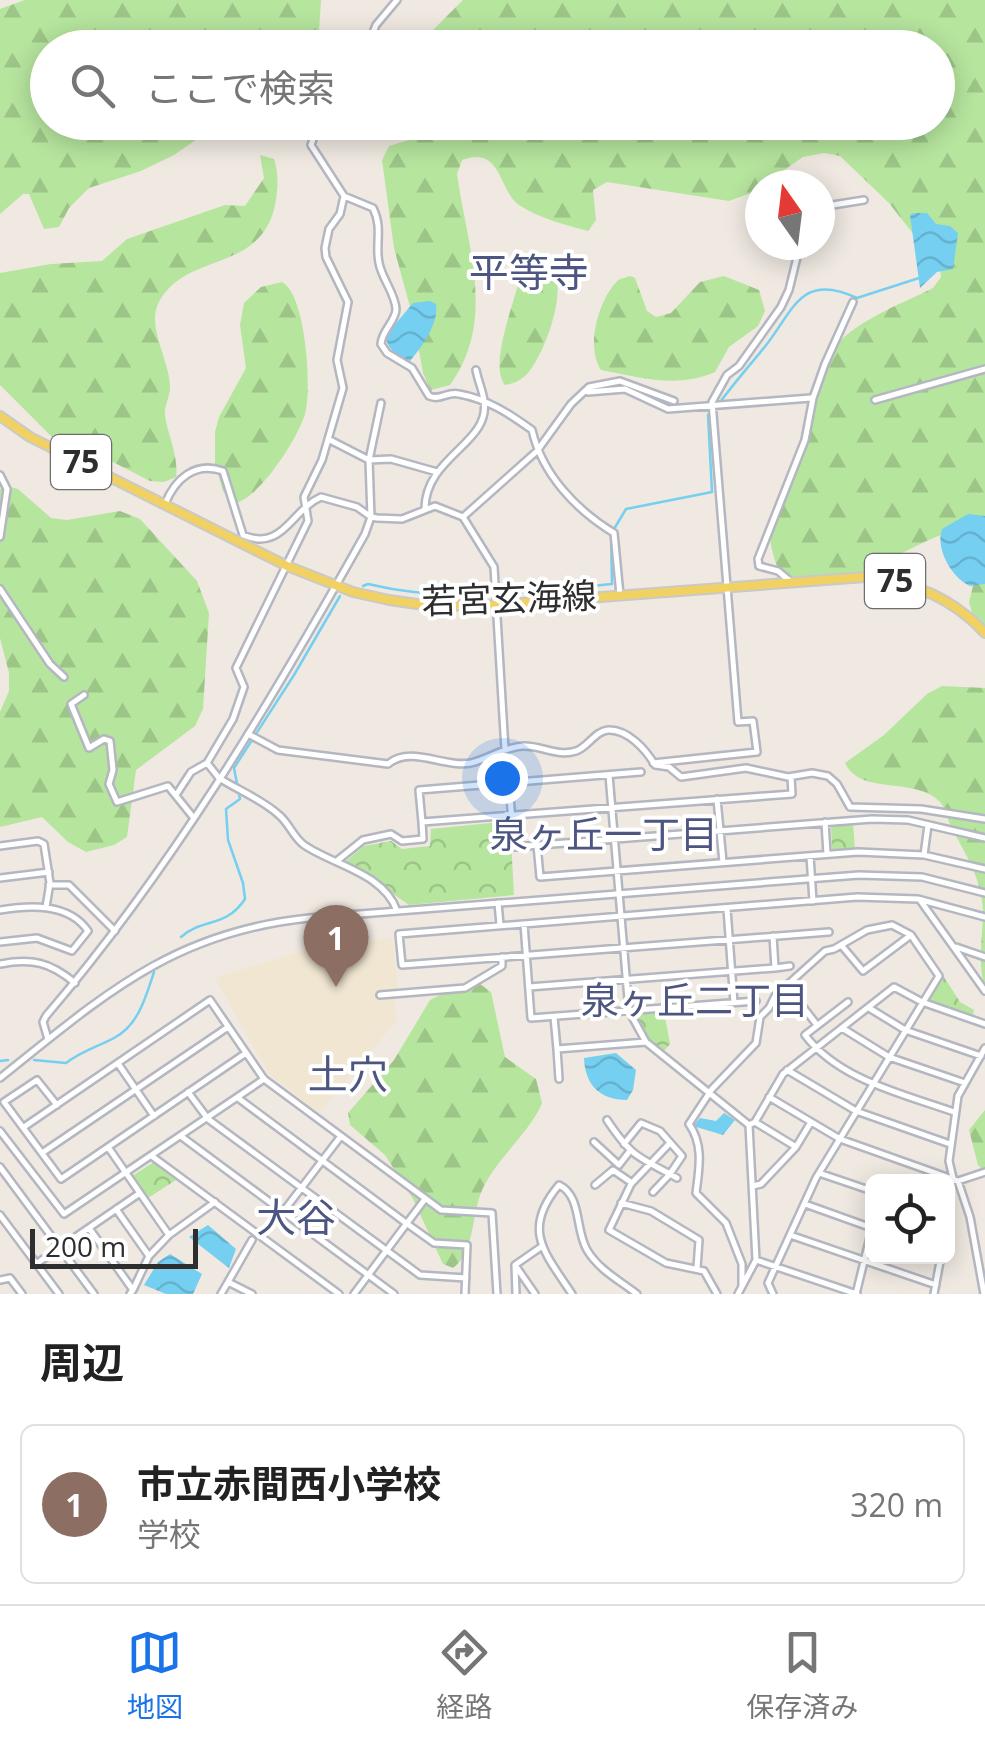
<!DOCTYPE html>
<html lang="ja">
<meta charset="utf-8">
<style>
:root{--surface:#fff;--page:#f2f2f2;--text:#222;--muted:#767676;--line:#e0e0e0;--accent:#1a73e8}
body{margin:0;font-family:"Open Sans","Noto Sans JP",sans-serif;background:var(--page);color:var(--text)}
.controls{position:absolute;right:30px;bottom:30px;display:grid;overflow:hidden;border-radius:15px;box-shadow:0 5px 25px #0003}
.controls button{width:90px;height:90px;display:grid;place-items:center;padding:0;border:0;border-bottom:2px solid var(--line);background:var(--surface);color:var(--text);font:50px sans-serif}
.compass{position:absolute;left:745px;top:170px;width:90px;height:90px;border-radius:50%;background:var(--surface);box-shadow:0 5px 25px #0003;rotate:346deg}
.scale{position:absolute;left:30px;bottom:25px;width:168px;box-sizing:border-box;padding-left:10px;border:5px solid #2e2e2e;border-top:0;font-size:28px;line-height:35px;white-space:nowrap;color:#2e2e2e;-webkit-text-stroke:8px #fff;paint-order:stroke}
.you{position:absolute;left:502px;top:778px;width:35px;height:35px;margin:-25px;border:8px solid #fff;border-radius:50%;background:#1a73e8;box-shadow:0 0 0 15px #1a73e833}
.badge{display:grid;place-items:center;width:65px;height:65px;border-radius:50%;background:var(--accent);color:#fff;font-size:32px;font-weight:700}
.pin{position:absolute;translate:-50% -82px;filter:drop-shadow(0 2px 5px #0008)}
.pin::after{content:'';position:absolute;top:52px;width:35px;height:30px;background:inherit;clip-path:polygon(0 0,100% 0,50% 100%)}
.list{margin:0;padding:0;list-style:none}
h2{display:flex;justify-content:space-between;align-items:center;height:130px;margin:0;padding:0 40px;font-size:42px}
h2 small{font-size:32px;font-weight:400;color:var(--muted)}
.list li{display:grid;grid-template-columns:65px 1fr auto;gap:30px;align-items:center;box-sizing:border-box;height:160px;margin:0 20px 20px;padding:0 20px;border:2px solid var(--line);border-radius:15px}
.list b{display:block;font-size:38px;white-space:nowrap}
.list p{margin:0;font-size:32px;white-space:nowrap;color:var(--muted)}
.list em{font-size:32px;font-style:normal;color:var(--muted)}
.icon{flex:none;width:55px;height:55px;fill:none;stroke:currentColor;stroke-width:2;stroke-linecap:round;stroke-linejoin:round}
.map{position:relative;flex:none;width:985px;height:1294px;overflow:hidden}
.search{position:absolute;background:var(--surface);box-shadow:0 5px 25px #0003;left:30px;right:30px;top:30px;height:110px;display:flex;align-items:center;gap:25px;box-sizing:border-box;padding:0 35px;border-radius:55px;color:var(--muted);font-size:38px}
.sheet{height:310px;background:var(--surface)}
nav{display:flex;justify-content:space-around;align-items:center;box-sizing:border-box;height:140px;border-top:2px solid var(--line);background:var(--surface);font-size:28px;color:var(--muted)}
nav a{display:grid;justify-items:center;gap:5px}
nav .on{color:var(--accent)}
.map>svg:first-child{display:block}
</style>
<div class="map">
<svg width="985" height="1294" viewBox="0 0 985 1294">
<defs>
<pattern id="forest-firs" width="22" height="20" patternUnits="userSpaceOnUse" patternTransform="scale(2.5)"><rect width="22" height="20" fill="#b6e59e"/><path d="M5 1l3.5 6h-7zM16 11l3.5 6h-7z" fill="#9dc588"/></pattern>
<pattern id="park-crowns" width="20" height="18" patternUnits="userSpaceOnUse" patternTransform="scale(2.5)"><rect width="20" height="18" fill="#b6e59e"/><path d="M2 6a3 3 0 1 1 6 0M12 15a3 3 0 1 1 6 0" fill="none" stroke="#9dc588"/></pattern>
<pattern id="water-waves" width="16" height="10" patternUnits="userSpaceOnUse" patternTransform="scale(2.5)"><rect width="16" height="10" fill="#75cff0"/><path d="M0 5q4-4 8 0t8 0" fill="none" stroke="#66b2ce"/></pattern>
</defs>
<rect width="100%" height="100%" fill="#efe9e1"/>
<!-- education -->
<path fill="#f0e6d1" d="M392,938l7,59 -5,6 3,17 -78,93 -50,-39 -54,-96 88,-27z"/>
<!-- forest -->
<path fill="url(#forest-firs)" d="M25,0h296l-3,47 -270,1v74l172,1 -46,32 -33,16 -52,17 -20,20 -10,19 -15,2 -15,-35h-6l-23,20v-205z
M463,0h522v636l-7,-2 -9,-32 5,-20 -15,-53c-48,11 -128,76 -176,52 -6,-14 -12,-29 -13,-45 -1,-28 23,-53 31,-79 9,-34 5,-74 28,-104 23,-31 70,-48 104,-65l8,-11 -1,-9 -51,-65 -49,-47 -16,-3 -21,4 -52,36 -22,8 -122,-19 -14,8 3,30 -8,11c-22,-6 -50,-13 -69,-26 -21,-15 -17,-60 -57,-45l-5,14c10,73 40,145 -7,211l-19,5 -8,-17 -10,-55 -19,-70 -12,-88 7,-14 20,-6 5,-11 -3,-6 527,-1v-74l-522,-1z
M260,155l14,4c5,15 4,30 1,46 -14,69 -92,46 -117,99 -11,24 12,57 12,83 0,11 -6,18 -5,29 3,20 14,41 11,61l-12,5 -14,-1 -43,-22 -49,-16 -58,-58v-112l51,-9 51,-3 25,-22 98,-34 20,1 19,-28z
M551,267c19,19 -7,89 -24,107 -6,6 -14,10 -22,11 -16,-19 8,-79 14,-104l7,-9z
M724,276l35,14 6,21 -7,15 -29,21 -14,25c-38,17 -76,5 -114,-2 -16,-24 -2,-71 17,-90l12,-4 5,2 12,33 9,6 15,-4 29,-31z
M282,282c24,12 30,107 23,132 -7,24 -46,85 -70,89l-12,-12 -8,-27v-32l4,-15 27,-49 -6,-43 4,-22 17,-16z
M6,486l12,3 33,29 16,2 53,-9 20,8 57,62 12,32 -6,96 -8,17 -59,44 -9,67 -13,8 -28,7 -18,-10 -26,-25 -42,10v-115l9,-21v-18l-9,-35v-149z
M942,686l43,2v300c-8,-25 -2,-52 -2,-77 -1,-34 -19,-58 -33,-87 -3,-6 -4,-15 -9,-21 -25,-28 -80,-6 -96,-40l39,-28 43,-41z
M462,984h18l11,8 14,65 31,22 6,24c-11,28 -44,54 -59,85 -12,24 -7,63 -30,80l-10,-4 -30,-65 -28,-44 -35,-30 -2,-12 46,-53 36,-60z
M985,1110v62l-7,-7 -9,-35z"/>
<!-- park -->
<path fill="url(#park-crowns)" d="M510,821l4,74 -105,10 -63,-44 18,-15 27,-5 11,8 28,-3 1,-17z
M853,823l2,26 -23,2 -1,-26z
M944,977l16,25 14,8 -1,6 -45,-15z
M664,1011l6,33 -7,8 -13,-11 -15,-27z
M154,1162l22,18 -28,18 -16,-22z"/>
<!-- water -->
<path fill="url(#water-waves)" d="M914,213h13l9,11 14,2 8,7 -5,36 -16,3 -17,16 -10,-73z
M430,301l6,3c3,19 -13,42 -26,57 -11,-2 -25,-14 -24,-26l27,-32z
M968,514l17,2v68l-15,2c-18,-8 -35,-37 -28,-57z
M616,1053l20,17 -3,20 -6,10c-28,0 -42,-16 -43,-42z
M724,1113l11,7 -12,15 -30,-9 7,-8 16,3z
M208,1225l28,24 -7,19 -40,-31z
M170,1254l32,20 -9,20h-27l-22,-9 14,-23z"/>
<g fill="none" stroke-linecap="round" stroke-linejoin="round">
<!-- stream -->
<path stroke="#75cff0" stroke-width="2.5" d="M718,405c15,-21 33,-41 49,-61 27,-35 35,-72 90,-46l62,-20
M363,586l5,-2c82,20 161,8 244,0l-1,-50 15,-25 86,-17 -4,-77 4,-4
M181,937c21,-19 45,-9 64,-38l-2,-16 -15,-43 -2,-31 14,-10 -6,-31 60,-93 46,-79
M34,1060l32,3c16,-12 31,-16 48,-25 25,-13 32,-42 40,-66
M0,1061l8,-1"/>
<!-- minor casing -->
<g stroke="#b4b7c1" stroke-width="10">
<path id="minor" d="M367,48l9,-23 21,-25
M319,122l-8,23 33,51 29,12c10,20 2,36 6,55 3,16 16,30 17,46 0,12 -14,21 -15,35l6,9 25,15 17,28c12,5 18,-5 30,-2 28,5 51,20 73,36 10,44 44,80 82,103l6,62
M820,207l44,-7
M588,392l37,-3 43,20 143,-11
M875,400l110,-31
M328,439l41,21 22,-1 46,13
M0,475l7,14 -7,48
M165,504c10,-25 30,-43 58,-33l20,64c40,17 48,-25 78,-38l36,10 14,10 6,1 25,1 33,-13 28,11 31,50 11,183
M425,508c1,-52 66,-65 59,-107 -1,-10 -6,-20 -8,-31
M371,517l-2,-57 12,-57
M463,517l74,-66 34,-47 18,-17 31,-6 54,20
M790,581l-12,-10 -19,-5 -1,-7 47,-119 8,-42 12,-34 28,-62
M0,589l50,75 14,13
M84,695l-13,9 18,44 15,-9 6,2 3,29 -4,14 8,18 51,-16 25,31
M248,734l30,16 110,14c23,-19 56,4 83,-1 17,-4 33,-16 52,-17 18,-1 34,11 53,5 12,-4 19,-20 32,-21 20,-1 38,20 47,35l14,2 12,10 65,-9 42,9 24,-4 16,3 9,8 13,23 71,2 64,10
M207,763l12,15
M653,763l104,-11 -4,-31 -15,1 -26,-320 15,-27 12,-9 42,-59 8,-17 11,-45
M641,772l-222,18 3,32 370,-28 -1,-17
M609,775l20,236 17,31 103,83
M509,783l5,64 358,-28 36,1 77,18
M176,795l15,-23 16,-9 26,-44 11,-32 -8,-19 72,-147 -4,-24 18,-37 21,-72 -6,-28 11,-58 -22,-45 -1,-9 4,-19 11,-15 4,-18
M717,799l6,63
M825,822l2,32
M537,845l3,32 318,-25 66,3 61,14
M0,846l38,-5 6,3 6,39 -4,24
M924,855l4,-30
M810,856l3,45
M338,860l25,-20 28,-6 11,7 21,-2 -1,-17
M0,878l49,-6
M49,885h20l46,46
M920,900l65,91
M498,903l2,22
M727,909l7,94
M0,910c30,-5 69,-7 88,21l-16,20 -35,-13 -37,4
M524,924l7,94 225,-17
M829,932l-427,33 -3,-31 458,-37 61,2 67,18
M842,946l21,25 48,-36
M956,947l29,10
M775,968l15,-2
M786,985l31,40
M529,987l246,-19 -2,-32
M380,995l85,-7 37,-22v-9
M848,1002l-43,33c34,45 98,59 149,77
M869,1008l36,22 76,26
M554,1017l3,32 89,-7
M842,1028l47,29 76,26
M557,1049l2,30
M119,1065l35,51
M787,1070l69,41 94,33
M188,1092l20,27 212,156 46,3
M769,1097l71,42 118,42 27,-9
M57,1105l-20,-25 -33,22 57,77 185,-126
M607,1120c22,33 28,36 63,54l12,-18 -22,-25 -19,-8 -17,21
M755,1122l41,25 15,-25
M24,1127l186,-127 54,79 177,131 51,3 5,81
M182,1137l212,157
M594,1142l25,23 10,-13
M670,1143l-39,41 -22,46 57,33 38,8 13,23
M108,1147l61,88
M42,1153l186,-126
M0,1167l94,127
M819,1173l53,18
M958,1181l12,36 14,77
M595,1185l18,-15 19,13
M753,1186l8,-2 35,-37
M948,1190l5,-12 -4,-17 9,-65 27,-48
M653,1192l17,-18 7,4
M621,1203l30,8 48,29 -2,28
M805,1204l67,24
M116,1209l33,47 20,-21 46,-33
M283,1212l58,-76
M0,1215l59,79
M406,1223l28,20 33,2 -2,49
M89,1228l44,62 -3,4
M790,1235l146,50
M756,1260l101,34
M36,1264l104,-71
M515,1265l20,29
M0,1280l10,-2 12,16
M228,1282l24,-42
M742,1286v-22l-16,-41 -30,-30c3,-24 8,-48 -7,-69l23,-35 44,-46 4,-26 9,-9 6,-12 50,-45 9,-2 33,-19 25,-5 19,10 28,41 -123,202 -48,105 5,11
M133,1290l16,-34
M221,1294l7,-12 24,12
M516,1294l-1,-29 26,-18
M572,1294c-27,-41 -51,-64 -13,-109 23,11 16,45 28,65 12,20 32,30 50,44
M738,1294l18,-34 -7,-135 6,-3 28,-48 111,-87 28,15 63,22
M856,1294l16,-65
M934,1294l7,-38"/>
</g>
<!-- tertiary casing -->
<g stroke="#b4b7c1" stroke-width="10">
<path id="tertiary" d="M219,778c19,12 44,22 60,37 10,8 14,22 25,30 29,20 80,28 93,66
M0,964c32,-6 50,-2 75,19
M48,1039l-5,-17 3,-6c125,-146 225,-314 319,-482l6,-17
M0,1078c103,-82 172,-146 309,-160l550,-43 63,2 63,16
M238,1098l168,125
M0,1131l64,83 200,-135
M153,1157l186,137
M354,1294l71,-95"/>
</g>
<!-- primary casing -->
<g stroke="#c9c9c9" stroke-width="12">
<path id="primary" d="M0,416l30,21 257,129 66,26 36,8 42,6 64,-1 370,-28c46,4 88,21 120,56"/>
</g>
<!-- minor -->
<use href="#minor" stroke="#fff" stroke-width="5"/>
<!-- tertiary -->
<use href="#tertiary" stroke="#fff" stroke-width="5"/>
<!-- primary -->
<use href="#primary" stroke="#f2d163" stroke-width="8"/>
</g>
<g text-anchor="middle" stroke-width="8" stroke-linejoin="round" paint-order="stroke">
<!-- shield labels -->
<g fill="#fff" stroke="#6d6d6d" stroke-width="2.5">
<rect x="51" y="435" width="60" height="54" rx="8"/>
<rect x="865" y="554" width="60" height="54" rx="8"/>
</g>
<g font-size="32" font-weight="bold" fill="#2e2e2e">
<text x="81" y="473">75</text>
<text x="895" y="592">75</text>
</g>
<!-- street labels -->
<g font-size="35" fill="#2e2e2e" stroke="#fff">
<text transform="translate(509 599) rotate(-2)" y="12">若宮玄海線</text>
</g>
<!-- neighbourhood labels -->
<g font-size="38" fill="#4d5680" stroke="#fff">
<text x="604" y="848">泉ヶ丘一丁目</text>
<text x="695" y="1014">泉ヶ丘二丁目</text>
</g>
<!-- quarter labels -->
<g font-size="40" fill="#4d5680" stroke="#fff">
<text x="529" y="287">平等寺</text>
<text x="348" y="1089">土穴</text>
<text x="296" y="1232">大谷</text>
</g>
</g>
</svg>
<div class="controls">
<button><svg class="icon" aria-label="locate" viewBox="0 0 24 24"><circle cx="12" cy="12" r="6"/><path d="M12 2v4M12 18v4M2 12h4M18 12h4"/></svg></button>
</div>
<svg class="compass" viewBox="-18 -18 36 36"><path d="M0-13l5 13h-10z" fill="#e53935"/><path d="M0 13l5-13h-10z" fill="#767676"/></svg>
<div class="scale">200 m</div>
<div class="you"></div>
<div class="pin badge" style="left:336px;top:987px;background:#8d6e63">1</div>
<div class="search"><svg class="icon" aria-label="search" viewBox="0 0 24 24"><circle cx="10" cy="10" r="6"/><path d="M15 15l6 6"/></svg>ここで検索</div>
</div>
<section class="sheet">
<h2>周辺<small></small></h2>
<ul class="list">
<li><span class="badge" style="background:#8d6e63">1</span><div><b>市立赤間西小学校</b><p>学校</p></div><em>320 m</em></li>
</ul>
</section>
<nav>
<a class="on"><svg class="icon" aria-label="map" viewBox="0 0 24 24"><path d="M3 6l6-2 6 2 6-2v14l-6 2-6-2-6 2zM9 4v14M15 6v14"/></svg>地図</a>
<a><svg class="icon" aria-label="directions" viewBox="0 0 24 24"><path d="M12 3l9 9-9 9-9-9zM9 14v-3h6M13 9l2 2-2 2"/></svg>経路</a>
<a><svg class="icon" aria-label="saved" viewBox="0 0 24 24"><path d="M7 4h10v16l-5-4-5 4z"/></svg>保存済み</a>
</nav>
